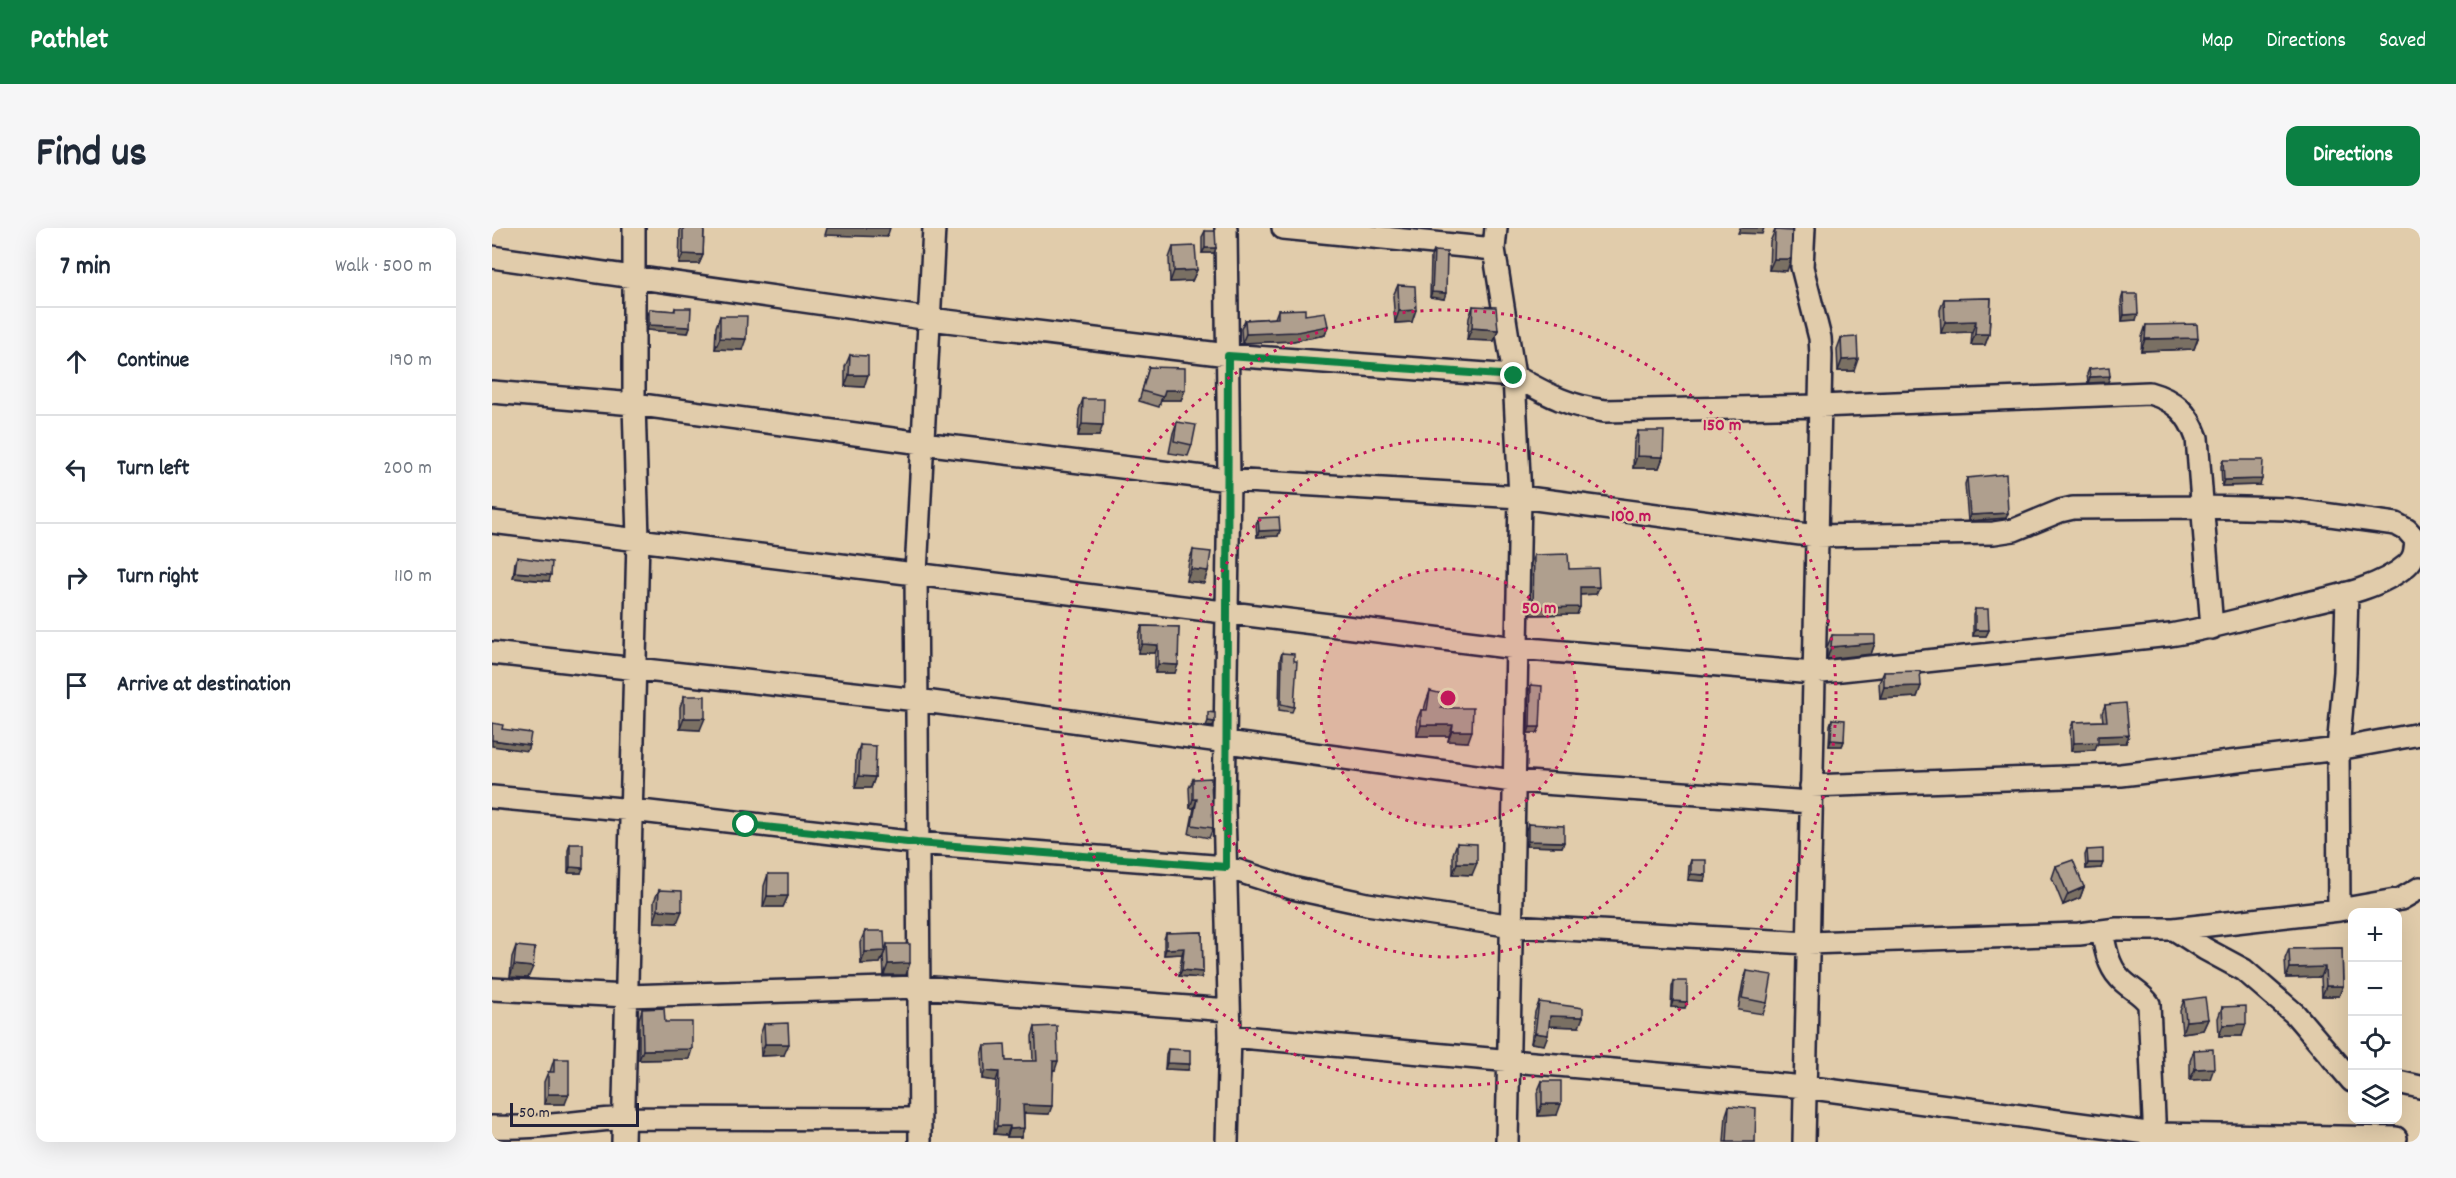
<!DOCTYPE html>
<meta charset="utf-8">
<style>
:root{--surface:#fff;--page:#f6f6f7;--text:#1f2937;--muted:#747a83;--line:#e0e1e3;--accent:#0b8043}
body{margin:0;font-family:Dekko,sans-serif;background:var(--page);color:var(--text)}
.controls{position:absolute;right:18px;bottom:18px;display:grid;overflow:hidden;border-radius:12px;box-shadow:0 6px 24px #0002}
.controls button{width:54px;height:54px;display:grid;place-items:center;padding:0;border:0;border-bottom:2px solid var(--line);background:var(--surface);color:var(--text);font:30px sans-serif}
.scale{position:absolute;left:18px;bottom:15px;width:129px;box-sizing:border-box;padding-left:6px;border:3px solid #22223b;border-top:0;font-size:16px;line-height:21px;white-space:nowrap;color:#22223b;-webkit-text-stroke:4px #e1ccab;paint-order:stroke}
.stop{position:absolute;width:18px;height:18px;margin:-14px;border:4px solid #0b8043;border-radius:50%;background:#fff}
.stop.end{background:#0b8043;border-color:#fff;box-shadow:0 2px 6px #0008}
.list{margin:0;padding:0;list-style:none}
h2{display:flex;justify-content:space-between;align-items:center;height:78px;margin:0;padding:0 24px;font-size:26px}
h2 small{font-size:20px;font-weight:400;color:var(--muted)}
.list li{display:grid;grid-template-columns:39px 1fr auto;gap:18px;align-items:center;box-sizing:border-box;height:108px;padding:0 24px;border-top:2px solid var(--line)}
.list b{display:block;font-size:22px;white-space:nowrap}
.list em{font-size:20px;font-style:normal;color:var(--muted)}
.icon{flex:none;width:33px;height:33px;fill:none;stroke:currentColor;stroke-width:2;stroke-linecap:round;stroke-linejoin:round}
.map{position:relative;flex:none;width:1928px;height:914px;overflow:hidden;border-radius:12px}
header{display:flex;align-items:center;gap:36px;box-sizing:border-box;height:84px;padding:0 30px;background:var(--accent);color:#fff}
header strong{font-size:28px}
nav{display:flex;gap:33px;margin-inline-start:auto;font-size:21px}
.intro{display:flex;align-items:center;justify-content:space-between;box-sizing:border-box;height:144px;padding:0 36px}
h1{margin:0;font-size:42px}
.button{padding:15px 27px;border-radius:12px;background:var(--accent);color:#fff;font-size:21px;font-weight:700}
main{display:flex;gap:36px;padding:0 36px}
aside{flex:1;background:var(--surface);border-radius:12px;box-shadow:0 6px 24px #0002}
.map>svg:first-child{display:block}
</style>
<header>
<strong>Pathlet</strong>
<nav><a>Map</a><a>Directions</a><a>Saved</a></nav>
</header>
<div class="intro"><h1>Find us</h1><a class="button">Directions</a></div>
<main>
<aside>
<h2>7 min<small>Walk · 500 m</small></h2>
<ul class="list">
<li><svg class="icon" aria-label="ahead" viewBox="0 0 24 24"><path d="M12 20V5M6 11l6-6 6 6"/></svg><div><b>Continue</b></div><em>190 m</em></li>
<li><svg class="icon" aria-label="left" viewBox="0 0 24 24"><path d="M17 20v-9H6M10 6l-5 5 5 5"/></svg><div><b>Turn left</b></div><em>200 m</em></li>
<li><svg class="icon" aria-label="right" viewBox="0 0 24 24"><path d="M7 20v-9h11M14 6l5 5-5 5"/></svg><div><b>Turn right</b></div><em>110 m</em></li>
<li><svg class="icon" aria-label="arrive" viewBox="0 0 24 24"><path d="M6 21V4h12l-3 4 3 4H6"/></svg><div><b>Arrive at destination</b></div></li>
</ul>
</aside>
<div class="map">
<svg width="1928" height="914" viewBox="0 0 1928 914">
<rect width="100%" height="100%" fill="#e1ccab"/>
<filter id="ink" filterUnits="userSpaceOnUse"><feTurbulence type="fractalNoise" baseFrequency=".0167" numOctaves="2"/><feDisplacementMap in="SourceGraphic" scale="12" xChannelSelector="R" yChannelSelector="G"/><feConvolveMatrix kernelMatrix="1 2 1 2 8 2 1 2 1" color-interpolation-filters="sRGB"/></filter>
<g filter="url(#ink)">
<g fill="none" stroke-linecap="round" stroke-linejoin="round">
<!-- minor casing -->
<g stroke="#22223b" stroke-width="26">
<path id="minor" d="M734,0l3,252 -5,328 6,228 -3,106
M791,0l211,21
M1004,0l-2,21 20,127c33,18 53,30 91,35l214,-5 330,-13c26,7 39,20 48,45l15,190
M0,29l438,62 298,36 286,21 6,121 -13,645
M0,164l142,12 288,39 307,37 291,17 296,39 178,-3 20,-3 46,-19 13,-3 130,-1 83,2 110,15 11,6 9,10c-1,10 -1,18 -9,25 -31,27 -86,34 -125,44 -37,9 -74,20 -112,26l-357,38 -297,-25 -1024,-126
M0,425l425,47 596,81 298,21
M1319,558l310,-11 217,-26 82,-15
M0,569l140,13 285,33 309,24 66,21 75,16 146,22 295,17 271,-9 38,-5h57l165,-19 -1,-161 7,-77 2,-79
M1847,682l62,-11 19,-11
M1682,701l31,20 39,21 51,44 57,67
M1610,703c3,16 6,34 17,46 9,11 22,15 30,27l6,138
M0,761l135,7 292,-9 310,23
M738,808l575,51 350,47 241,4
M1906,854l22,5
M0,899c44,2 88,-6 132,-9l295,1
M131,914l15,-603 -4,-135v-176
M428,914l-4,-569 18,-345
M1312,914l17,-787 -1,-17 -18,-71 2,-39"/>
</g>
<!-- minor -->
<use href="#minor" stroke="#e1ccab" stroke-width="21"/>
</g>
<!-- wall -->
<path fill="#96897a" stroke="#22223b" stroke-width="1.5" d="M188,0h24l-1,27 -4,9h-20z
M1283,2l12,41 -18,-1 1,-28z
M713,3l11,17 -2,5h-12v-16z
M681,19l24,23 -5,11 -22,1 -1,-24z
M942,23l10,48 -14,-2 1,-40z
M906,57l14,37 -17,1 -2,-27z
M1631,66l13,26 -14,1 -1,-21z
M1499,70l-2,36 -4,11h-14l1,-13 -31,1 -1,-23 4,-11z
M981,78l25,24 -4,11 -27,-1 2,-22z
M183,80l13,25 -41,-3v-15l2,-6 25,2z
M786,82l27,5 23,11 -3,9 -32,6 -51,2 -1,-14 4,-9 30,-2z
M228,88l22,34 -27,-1 1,-22z
M1654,97l52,13 -4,11 -53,2 1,-14z
M1349,110l13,33h-16l-1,-22z
M358,127l14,32 -19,-1v-19z
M657,139l36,23 -4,10h-20l-2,7 -20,-6z
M1597,141l21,7 -2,6 -20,1 -1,-9z
M591,171l16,37h-21l1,-26z
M685,194l15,23 -4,11 -19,-3 4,-20z
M1146,203l25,26 -4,11h-26l1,-26z
M1731,232l37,25 -38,1 -1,-20z
M1475,250l41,35 -2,5 -38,3 -3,-37z
M766,290l22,12 -2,6 -21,1 -1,-13z
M701,322l11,33 -18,-2 3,-20z
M1042,327l35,14 30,18 -3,7 -16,1v12l-3,7 -47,1 1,-52z
M25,329l32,24 -36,-3 2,-16z
M1483,381l14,21 -3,6h-13v-21z
M650,398l37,1 -4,46h-20v-20h-17l1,-19z
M1340,407l43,8 -4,11 -44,5v-12z
M790,425l12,54 -2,5 -13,-2 1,-51z
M1392,444l37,14 -4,11 -37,2 -1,-16z
M1039,457l9,42 -3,6h-9l1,-42z
M938,463l11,17 27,34 -20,-1 1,-5h-32v-16l4,-10h3l2,-8z
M192,468l16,34 -20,-1v-22z
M1613,477l24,30 -3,8 -29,1 -2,6 -24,1 -1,-21 3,-8 30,-1 -1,-8z
M1340,491l12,22 -2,5h-13l1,-21z
M368,517l15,32 -4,11h-16l1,-32z
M701,551l20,49 -4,10 -20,-4 5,-26h-4l-1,-20z
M1036,596l36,18 -2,5 -36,-1v-16z
M965,615l15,32 -19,-1v-20z
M78,616l11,29h-13v-23z
M1595,622l14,18 -15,1 -1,-14z
M1199,632l13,21 -16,-1 1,-14z
M1564,638l28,21 -4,11 -17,7 -11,-27z
M276,646l20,22 -5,11h-20l1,-21z
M167,662l18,33 -23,-1v-21z
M373,703l20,20 -5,12 -19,1 -1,-21z
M710,704l1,40 -2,6 -22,-2 3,-22 -18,1v-16l2,-6z
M395,716l19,31h-22l-1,-19z
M24,718l12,32 -18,-1 2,-20z
M1850,720l1,38 -4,10h-17l-1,-19 -35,1 -1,-19 4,-10z
M1255,743l20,32 -4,11 -25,-4 5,-28z
M1182,753l13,21 -2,6 -14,-1 1,-20z
M1692,772l24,19 -5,11 -21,3 -2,-22z
M1047,774l40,25 -30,-1 -5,19 -13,-2 4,-31z
M1730,779l20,29h-23l-1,-18z
M150,781l23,13 24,37 -50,1v-41z
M272,796l20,31 -23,1 -1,-21z
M543,799l20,43h-2l-4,44 -25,-1v15l-3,9h-14v-2l-13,-1 2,-53 -14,-2 -1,-25 3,-9 22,16h27l-1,-25z
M676,821l20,21 -23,-1 1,-15z
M1702,822l16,29 -20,1v-19z
M62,831l11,45h-21v-22l4,-10h2z
M1050,853l15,34 -19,1 -1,-23z
M1237,878l26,36h-31l2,-27z"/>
<!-- shaded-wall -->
<path fill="#7a6f63" stroke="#22223b" stroke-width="1.5" d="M335,0h63l-3,9 -62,-2z
M1248,0h24l-2,6 -24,-1z
M713,20h11l-2,5h-12z
M191,26l20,1 -4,9h-20z
M1282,31h17l-4,12 -18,-1z
M705,42l-5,11 -22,1 4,-11z
M940,64l14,1 -2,6 -14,-2z
M924,82l-4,12 -17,1 4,-12z
M1646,86l-2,6 -14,1 2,-6z
M1484,93l-4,11 -31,1 4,-11z
M157,97l41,2 -2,6 -41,-3z
M836,98l-3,9 -32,6 -51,2 4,-9z
M980,100l26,2 -4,11 -27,-1z
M1483,106h14l-4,11h-14z
M228,110l26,1 -4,11 -27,-1z
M1706,110l-4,11 -53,2 4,-12z
M1366,131l-4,12h-16l4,-11z
M357,147h19l-4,12 -19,-1z
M1618,148l-2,6 -20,1 2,-6z
M673,162h20l-4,10h-20z
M590,196l21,1 -4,11h-21z
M1145,228l26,1 -4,11h-26z
M1770,251l-2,6 -38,1 2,-6z
M1516,285l-2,5 -38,3 2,-6z
M788,302l-2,6 -21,1 2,-6z
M699,341l17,2 -4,12 -18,-2z
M23,344l36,3 -2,6 -36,-3z
M1088,359h19l-3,7 -19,1z
M1088,379l-3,7 -47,1 3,-7z
M1483,402h14l-3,6h-13z
M1383,415l-4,11 -44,5 4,-12z
M650,416l16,1 -3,8h-17z
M666,436l20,1 -3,8h-20z
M1429,458l-4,11 -37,2 4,-12z
M192,490h21l-5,12 -20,-1z
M716,493l7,1 -3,5 -6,-1z
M929,497h32l-4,11h-32z
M1038,499h10l-3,6h-9z
M960,503h20l-4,11 -20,-1z
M1637,507l-3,8 -29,1 -2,6 -24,1 3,-8 24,-7z
M0,512l37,5 -2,6 -35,-5z
M1339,512l13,1 -2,5h-13z
M367,548l16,1 -4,11h-16z
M701,571h4l-3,9h-4z
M1036,613l36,1 -2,5 -36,-1z
M965,635h20l-5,12 -19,-1z
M1596,635h15l-2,5 -15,1z
M78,639l13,1 -2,5h-13z
M1199,646l15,1 -2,6 -16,-1z
M1592,659l-4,11 -17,7 5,-11z
M275,668h21l-5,11h-20z
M166,682l24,1 -5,12 -23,-1z
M692,720l-2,6 -18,1 2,-6z
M393,723l-5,12 -19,1 4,-12z
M418,735l-4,12h-22l4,-11z
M22,737l19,2 -5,11 -18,-1z
M1833,739l-4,10 -35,1 4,-10z
M690,742l21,2 -2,6 -22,-2z
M1834,758h17l-4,10h-17z
M1181,773l14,1 -2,6 -14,-1z
M1058,788l33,1 -4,10 -32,-1z
M1716,791l-5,11 -21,3 4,-12z
M1754,796l-4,12h-23l4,-11z
M1043,805l13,2 -4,10 -13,-2z
M273,816h24l-5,11 -23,1z
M200,821l-3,10 -50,1 4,-10z
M561,833h5l-3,9h-5z
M675,835l23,1 -2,6 -23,-1z
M1722,840l-4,11 -20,1 5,-11z
M493,843l14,1 -3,9 -14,-2z
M56,866h21l-4,10h-21z
M1050,876h19l-4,11 -19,1z
M531,877l29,1 -3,8 -29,-1z
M505,898h13l-3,9 -13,-1z
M532,900l-3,9h-14l3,-8z"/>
<!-- building -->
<path fill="#af9f8e" stroke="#22223b" stroke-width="1.5" d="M191,0h21l-1,27 -20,-1z
M1283,2l17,1 -1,28h-17z
M713,3h10l1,17h-11z
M703,18l2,24 -23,1 -1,-24z
M942,23l13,1 -1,41 -14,-1z
M906,57l17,1 1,24 -17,1z
M1631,66h14l1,20 -14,1z
M1499,70l-2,36h-14l1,-13 -31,1 -1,-23z
M981,78l23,1 2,23 -26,-2z
M183,80h16l-1,19 -41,-2v-16l26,2z
M813,81v6l20,-3 3,14 -31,6 -51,2 -1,-14 33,-2v-8z
M228,88h27l-1,23 -26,-1z
M1705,96l1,14 -53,1 1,-14z
M1365,109l1,22 -16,1 -1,-22z
M358,127l18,1v19h-19z
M657,139l36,1v22h-20l-2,7 -21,-6z
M1617,139l1,9 -20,1 -1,-8z
M591,171h21l-1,26 -21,-1z
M685,194l19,3 -4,20 -18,-4z
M1146,203h26l-1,26 -26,-1z
M1731,232h40l-1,19 -38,1z
M1514,246l2,39 -38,2 -3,-37z
M787,289l1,13 -21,1 -1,-13z
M701,322l18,2 -3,19 -17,-2z
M1076,326l1,15 29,-1 1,19h-19v20l-47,1 1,-53z
M25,329l35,5 -1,13 -36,-3z
M1483,381h13l1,21h-14z
M650,398l37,1 -1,38 -20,-1v-19l-16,-1z
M1340,407h43v8l-44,4z
M790,425l12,1v7h3l-3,46 -13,-3z
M1428,443l1,15 -37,1v-15z
M1039,457l11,1 -2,41h-10z
M938,463l13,3 -2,14h32l-1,23h-20l1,-6h-32v-15h6z
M192,468h21v22h-21z
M1634,475l3,32 -31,1v6l-24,1 -1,-21 34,-1 -2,-16z
M716,484l7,1v9l-7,-1z
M1340,491l13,1 -1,21 -13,-1z
M0,495l11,2 -1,4 29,4 -2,12 -37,-5z
M368,517l16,1 -1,31 -16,-1z
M719,550l2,50 -21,-3 5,-26h-4v-20z
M1036,596l36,2v16l-36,-1z
M965,615l20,1v19h-20z
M78,616h13v24l-13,-1z
M1611,621v14h-15l-1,-13z
M1199,632h15v15l-15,-1z
M1581,632l11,27 -16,7 -12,-28z
M276,646h20v22h-21z
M167,662l23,1v20l-24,-1z
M373,703h19l1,20 -20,1z
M710,704l1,40 -21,-2 2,-22 -18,1v-16z
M395,716h23v19l-22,1z
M24,718l19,2 -2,19 -19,-2z
M1850,720l1,38h-17l-1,-19 -35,1 -1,-19z
M1255,743l25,4 -5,28 -25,-5z
M1182,753h13v21l-14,-1z
M1713,769l3,22 -22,2 -2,-21z
M1047,774l44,6v9l-33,-1 -2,19 -13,-2z
M1754,778v18l-23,1 -1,-18z
M172,780l1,14h27v27l-49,1 -1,-41z
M296,795l1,21h-24l-1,-20z
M565,798l1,35h-5l-1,45 -29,-1 1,23 -14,1v-3h-13l2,-54 -14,-1 -1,-26 21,-1 1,17h31l-2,-34z
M676,821l22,1v14l-23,-1z
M1721,821l1,19 -19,1 -1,-19z
M62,831h15v35h-21v-22h6z
M1050,853h19v23h-19z
M1237,878l27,2 -1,34h-28z"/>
</g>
<g fill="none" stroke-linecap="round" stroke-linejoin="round" filter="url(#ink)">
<!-- route -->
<path stroke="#0b8043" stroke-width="8" d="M254,597l171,18 309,24 2,-511 286,20"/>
</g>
<!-- distance rings -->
<circle cx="956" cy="470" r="129" fill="#c2185b" fill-opacity=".12"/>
<g fill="none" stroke="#c2185b" stroke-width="3" stroke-dasharray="3 6">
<circle cx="956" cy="470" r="129"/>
<circle cx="956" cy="470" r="259"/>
<circle cx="956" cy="470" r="388"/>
</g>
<circle cx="956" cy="470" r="9" fill="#c2185b" stroke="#e1ccab" stroke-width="3"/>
<g font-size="18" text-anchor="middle" font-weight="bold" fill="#c2185b" stroke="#e1ccab" stroke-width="4.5" stroke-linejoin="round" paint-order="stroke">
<text x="1230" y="202">150 m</text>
<text x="1139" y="293">100 m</text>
<text x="1047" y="385">50 m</text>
</g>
</svg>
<div class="controls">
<button>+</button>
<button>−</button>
<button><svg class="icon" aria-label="locate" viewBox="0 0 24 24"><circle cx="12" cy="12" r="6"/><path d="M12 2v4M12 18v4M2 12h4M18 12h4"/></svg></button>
<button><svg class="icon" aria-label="layers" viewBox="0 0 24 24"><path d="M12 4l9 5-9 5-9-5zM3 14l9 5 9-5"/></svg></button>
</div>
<div class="scale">50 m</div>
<div class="stop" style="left:254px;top:597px"></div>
<div class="stop end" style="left:1022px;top:148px"></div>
</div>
</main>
